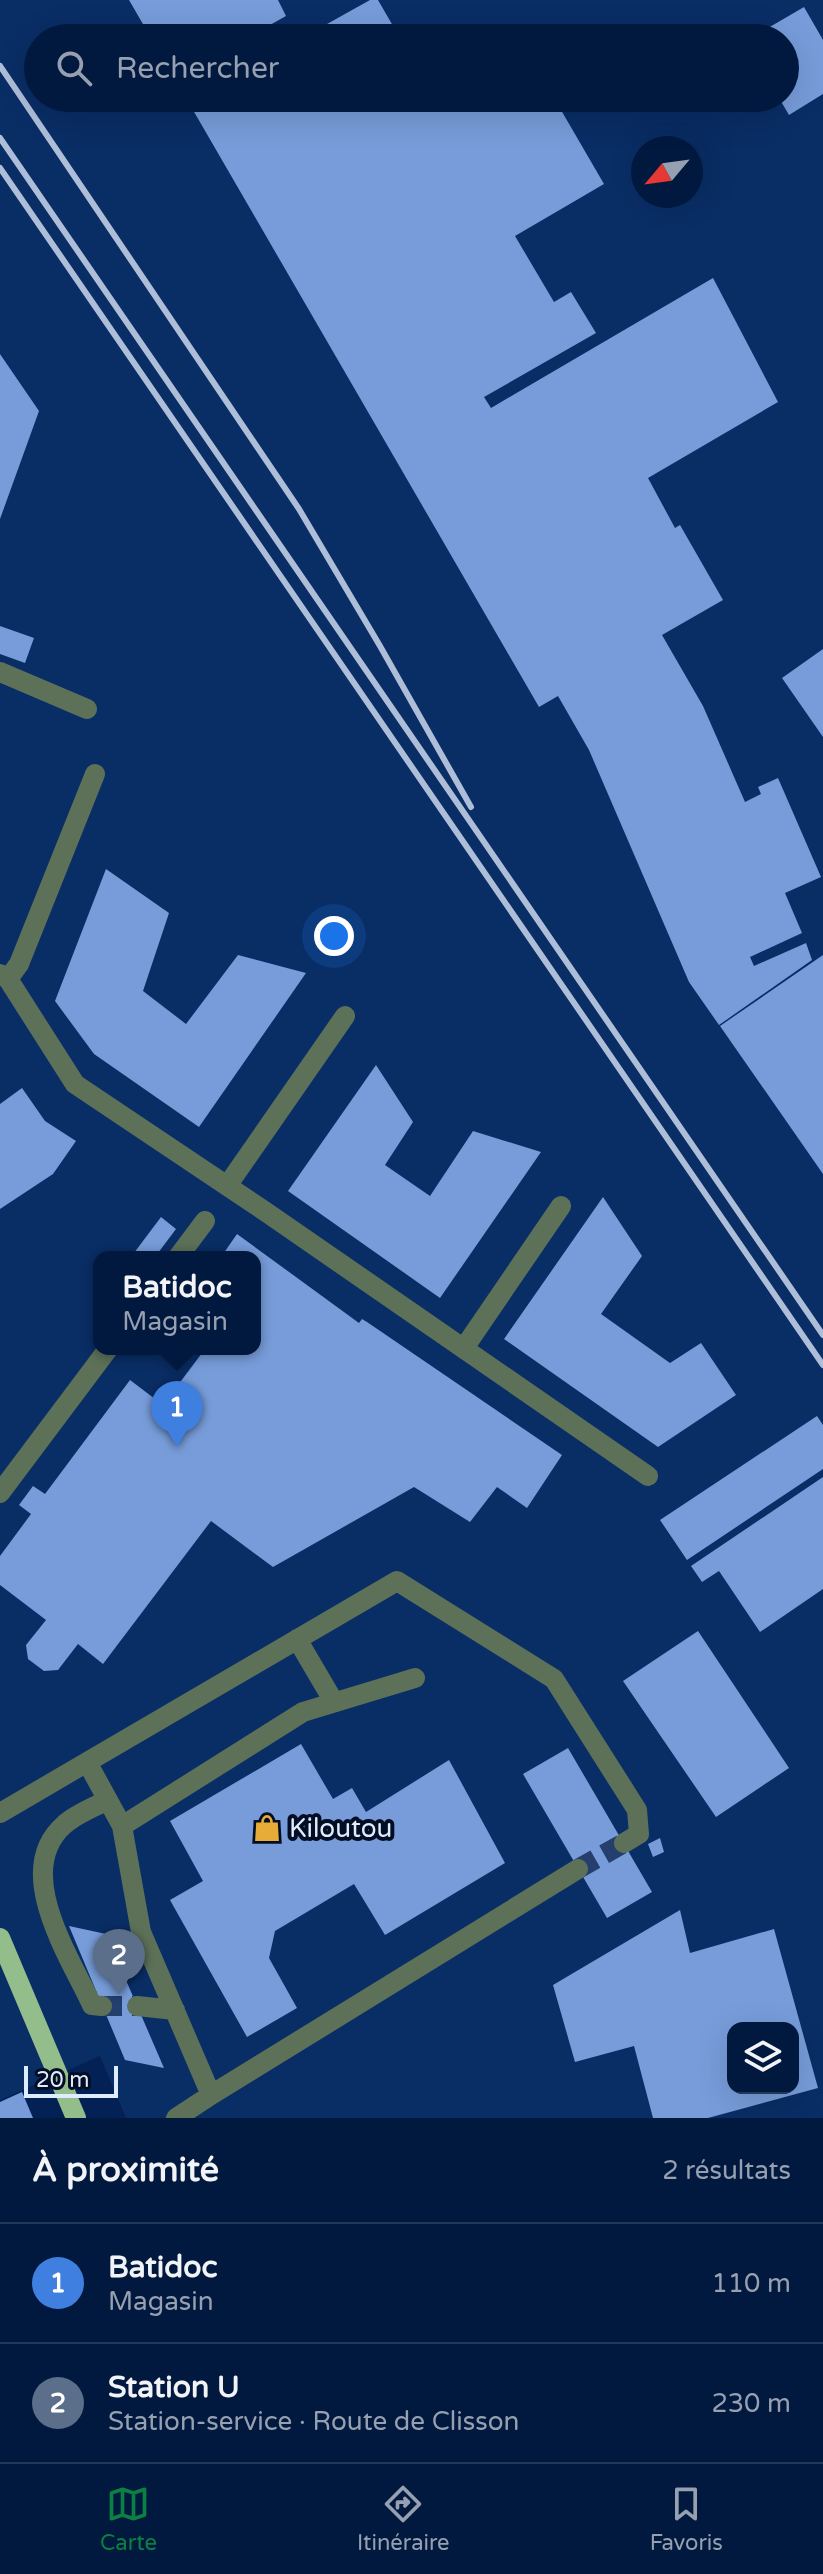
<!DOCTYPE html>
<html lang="fr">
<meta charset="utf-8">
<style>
:root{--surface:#02193f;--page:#10264a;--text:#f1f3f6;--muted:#96a0b0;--line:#233859;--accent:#0b8043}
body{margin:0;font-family:"Varela Round",sans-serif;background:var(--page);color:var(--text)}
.controls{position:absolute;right:24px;bottom:24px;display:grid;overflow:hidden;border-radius:16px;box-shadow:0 8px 32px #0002}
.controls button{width:72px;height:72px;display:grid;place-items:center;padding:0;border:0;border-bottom:2px solid var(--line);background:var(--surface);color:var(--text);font:40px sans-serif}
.compass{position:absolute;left:631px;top:136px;width:72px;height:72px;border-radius:50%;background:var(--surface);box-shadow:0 8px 32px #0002;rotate:241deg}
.scale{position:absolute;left:24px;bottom:20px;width:94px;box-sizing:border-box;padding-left:8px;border:4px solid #dfebff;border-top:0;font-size:22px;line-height:28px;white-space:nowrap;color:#dfebff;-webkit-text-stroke:6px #030d23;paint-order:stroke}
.you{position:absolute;left:334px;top:936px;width:28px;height:28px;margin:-20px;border:6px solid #fff;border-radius:50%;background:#1a73e8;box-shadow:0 0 0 12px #1a73e833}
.badge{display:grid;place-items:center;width:52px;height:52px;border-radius:50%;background:var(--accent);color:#fff;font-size:26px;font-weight:700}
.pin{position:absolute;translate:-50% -66px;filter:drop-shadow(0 2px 4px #0008)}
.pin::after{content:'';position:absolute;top:42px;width:28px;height:24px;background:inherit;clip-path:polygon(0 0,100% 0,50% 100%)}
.popup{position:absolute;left:93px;top:1251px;width:168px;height:104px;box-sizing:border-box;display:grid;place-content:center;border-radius:16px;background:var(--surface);filter:drop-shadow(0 2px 6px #0005);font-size:26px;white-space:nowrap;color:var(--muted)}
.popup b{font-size:30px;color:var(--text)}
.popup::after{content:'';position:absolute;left:50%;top:100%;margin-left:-16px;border:16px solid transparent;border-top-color:var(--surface)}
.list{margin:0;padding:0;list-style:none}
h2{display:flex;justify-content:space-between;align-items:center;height:104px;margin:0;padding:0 32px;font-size:34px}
h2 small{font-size:26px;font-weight:400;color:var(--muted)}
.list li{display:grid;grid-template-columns:52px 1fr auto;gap:24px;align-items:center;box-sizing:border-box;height:120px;padding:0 32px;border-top:2px solid var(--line)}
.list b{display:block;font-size:30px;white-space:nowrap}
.list p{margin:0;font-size:26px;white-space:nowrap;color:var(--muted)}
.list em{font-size:26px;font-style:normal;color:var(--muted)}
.icon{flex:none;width:44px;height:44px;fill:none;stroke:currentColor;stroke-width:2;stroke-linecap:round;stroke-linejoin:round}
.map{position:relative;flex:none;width:823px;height:2118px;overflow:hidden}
.search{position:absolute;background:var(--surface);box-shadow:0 8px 32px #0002;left:24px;right:24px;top:24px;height:88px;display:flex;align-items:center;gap:20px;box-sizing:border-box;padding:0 28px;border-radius:44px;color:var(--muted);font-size:30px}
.sheet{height:344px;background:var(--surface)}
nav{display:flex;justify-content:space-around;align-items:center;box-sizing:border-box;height:112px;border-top:2px solid var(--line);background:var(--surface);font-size:22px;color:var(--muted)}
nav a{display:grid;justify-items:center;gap:4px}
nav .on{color:var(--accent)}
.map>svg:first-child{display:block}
</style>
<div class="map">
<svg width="823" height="2118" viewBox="0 0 823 2118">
<rect width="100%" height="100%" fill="#032154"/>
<!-- built -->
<path fill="#092d65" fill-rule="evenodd" d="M0,0h823v2118h-697l-26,-62 -100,44zM38,38h747v60h-747zM643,148h48v48h-48zM99,1257h156v92h-156zM733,2028h60v60h-60z"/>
<!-- building -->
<path fill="#779cd9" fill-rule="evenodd" d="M129,0h149l8,16 -39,22h-96z
M370,0h8l22,38h-98z
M804,7l19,33v54l-34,21 -10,-17h6v-60h-34z
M186,98h368l50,86 -89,52 39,66 17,-10 25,41 -112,64 7,11 222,-130 65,124 -130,76 27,50 5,-3 43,75 -61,35 41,71 42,96 16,-8 -3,-7 20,-9 43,99 -36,16 17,40 -52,24 4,9 52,-23 6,17 -93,65 -30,-43 -100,-232 -31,-54 -19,11z
M0,354l39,57 -39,108z
M0,626l34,12 -9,25 -25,-9z
M823,649v88l-41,-59z
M106,869l63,44 -26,78 43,33 52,-69 68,18 -107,154 -105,-73 -39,-53z
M823,955v219l-103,-148z
M376,1065l37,57 -28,43 45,31 43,-65 68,21 -101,146 -152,-107z
M22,1088l23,33 31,20 -23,33 -53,35v-105z
M603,1197l39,59 -41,58 69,49 31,-20 35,52 -78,52 -154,-108z
M161,1217l15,12 -21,28h-24z
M237,1234l122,89 3,-4 5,3 195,133 -35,53 -30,-21 -27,35 -56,-35 -141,80 -62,-46 -108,143 -25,-20 -20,26 -14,1 -16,-12 -2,-14 20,-25 -46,-35v-29l31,-42 -12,-9 14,-19 12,8 85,-114 33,25 42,-56h50v-92h-34z
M817,1416l6,9v44l-136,91 -27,-40z
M823,1477v112l-63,43 -41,-61 -17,11 -11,-16z
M698,1631l91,137 -73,49 -93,-136z
M301,1744l32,55 19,-11 14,24 83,-52 56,103 -120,72 -31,-51 -79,47 -6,27 28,50 -50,29 -77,-137 33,-19 -33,-60z
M568,1748l84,144 -45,26 -84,-144z
M660,1838l4,14 -11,5 -5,-13z
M680,1910l10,43 84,-24 44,159 -110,30h-55l-19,-72 -59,16 -22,-77zM733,2028h60v60h-60z
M69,1926l37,8 58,134 -39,-8z
M22,2092l11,26h-33v-16z"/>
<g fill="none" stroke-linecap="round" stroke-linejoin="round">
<!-- minor-tunnel -->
<path stroke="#243f6e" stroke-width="20" stroke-dasharray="20 10" stroke-linecap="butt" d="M578,1869l46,-26
M102,2006h35"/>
<!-- minor -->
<path stroke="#5c7158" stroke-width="20" d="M0,672l87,37
M0,974l8,5 67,105 191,128 382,264
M8,979l11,-15 76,-190
M227,1186l118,-170
M178,1257l27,-36
M464,1348l97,-142
M0,1493l108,-144
M297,1639l37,63
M87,1762l35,64 19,106 70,163 -35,23
M0,1813l397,-232 157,98 83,131 2,24 -15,9
M122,1826l181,-114 112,-34
M102,2006l-10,-1c-22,-48 -81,-135 -27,-181 11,-10 29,-17 43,-24
M137,2006l38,4
M211,2095l367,-226"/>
<!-- major -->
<path stroke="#93bd8a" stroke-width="20" d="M0,1938l76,180"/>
<!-- rail -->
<path stroke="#aebed9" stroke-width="6" d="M0,66l299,443 81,137 91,161
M0,138l823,1197
M0,168l823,1197"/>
</g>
<!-- icons -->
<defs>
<g id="shop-bare" transform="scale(2.16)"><path d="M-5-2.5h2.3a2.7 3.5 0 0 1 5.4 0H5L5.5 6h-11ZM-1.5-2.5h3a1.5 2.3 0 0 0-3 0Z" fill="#e7ac37" stroke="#030d23" stroke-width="2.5" paint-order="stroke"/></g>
</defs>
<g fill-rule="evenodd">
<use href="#shop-bare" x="267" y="1828"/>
</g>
<g text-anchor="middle" stroke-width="8" stroke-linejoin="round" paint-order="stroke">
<!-- poi labels -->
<g font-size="26" fill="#dfebff" stroke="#030d23" text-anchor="start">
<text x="289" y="1837">Kiloutou</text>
</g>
</g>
</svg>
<div class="controls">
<button><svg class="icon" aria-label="layers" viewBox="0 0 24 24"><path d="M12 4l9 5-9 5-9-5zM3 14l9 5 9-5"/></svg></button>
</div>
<svg class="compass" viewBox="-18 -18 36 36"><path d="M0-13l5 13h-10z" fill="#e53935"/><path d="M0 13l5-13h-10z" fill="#96a0b0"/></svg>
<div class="scale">20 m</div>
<div class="you"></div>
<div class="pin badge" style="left:177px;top:1447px;background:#3f7fe0">1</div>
<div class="popup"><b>Batidoc</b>Magasin</div>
<div class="pin badge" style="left:119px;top:1995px;background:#5c6f8a">2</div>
<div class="search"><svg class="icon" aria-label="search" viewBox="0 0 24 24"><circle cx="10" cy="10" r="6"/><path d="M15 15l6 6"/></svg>Rechercher</div>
</div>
<section class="sheet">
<h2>À proximité<small>2 résultats</small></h2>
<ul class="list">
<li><span class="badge" style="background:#3f7fe0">1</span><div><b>Batidoc</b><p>Magasin</p></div><em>110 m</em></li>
<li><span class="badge" style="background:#5c6f8a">2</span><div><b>Station U</b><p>Station-service · Route de Clisson</p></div><em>230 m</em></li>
</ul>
</section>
<nav>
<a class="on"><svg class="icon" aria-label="map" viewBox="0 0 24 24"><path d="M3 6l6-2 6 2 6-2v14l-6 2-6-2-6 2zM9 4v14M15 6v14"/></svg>Carte</a>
<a><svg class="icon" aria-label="directions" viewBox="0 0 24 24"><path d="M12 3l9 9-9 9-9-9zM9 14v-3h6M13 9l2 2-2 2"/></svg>Itinéraire</a>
<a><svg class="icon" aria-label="saved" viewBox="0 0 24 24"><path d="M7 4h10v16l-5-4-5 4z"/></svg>Favoris</a>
</nav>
